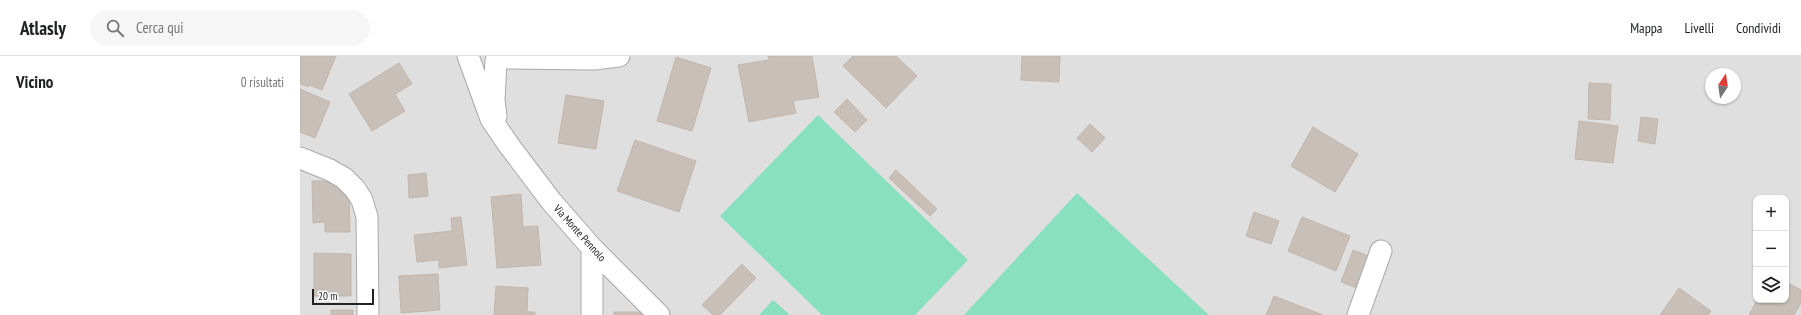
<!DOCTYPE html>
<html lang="it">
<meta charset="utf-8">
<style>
:root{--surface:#fff;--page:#f6f6f6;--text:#202124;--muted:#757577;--line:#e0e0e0}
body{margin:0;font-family:"PT Sans Narrow",sans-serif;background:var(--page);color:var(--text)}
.controls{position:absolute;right:12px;bottom:12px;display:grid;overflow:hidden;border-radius:8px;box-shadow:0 1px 3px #0004}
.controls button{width:36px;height:36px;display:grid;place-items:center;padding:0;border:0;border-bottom:1px solid var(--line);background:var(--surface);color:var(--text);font:20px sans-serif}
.compass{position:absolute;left:1405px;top:12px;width:36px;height:36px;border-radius:50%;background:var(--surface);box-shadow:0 1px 3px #0004;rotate:13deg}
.scale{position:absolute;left:12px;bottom:10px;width:62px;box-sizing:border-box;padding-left:4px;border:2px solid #222;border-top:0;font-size:11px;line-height:14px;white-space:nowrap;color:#222;-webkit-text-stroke:3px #fff;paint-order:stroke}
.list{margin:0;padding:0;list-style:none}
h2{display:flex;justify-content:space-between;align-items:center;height:52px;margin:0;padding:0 16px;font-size:17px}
h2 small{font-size:13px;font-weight:400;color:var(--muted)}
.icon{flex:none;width:22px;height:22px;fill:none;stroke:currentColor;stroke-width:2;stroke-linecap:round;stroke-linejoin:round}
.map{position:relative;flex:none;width:1501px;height:259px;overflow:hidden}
header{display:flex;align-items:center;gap:24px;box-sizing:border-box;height:56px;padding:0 20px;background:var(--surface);border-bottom:1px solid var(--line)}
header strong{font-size:19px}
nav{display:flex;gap:22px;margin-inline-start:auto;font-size:14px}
.search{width:280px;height:36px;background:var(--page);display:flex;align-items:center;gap:10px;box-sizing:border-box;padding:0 14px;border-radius:22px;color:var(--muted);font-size:15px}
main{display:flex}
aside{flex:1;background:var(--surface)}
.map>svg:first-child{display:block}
</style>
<header>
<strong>Atlasly</strong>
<div class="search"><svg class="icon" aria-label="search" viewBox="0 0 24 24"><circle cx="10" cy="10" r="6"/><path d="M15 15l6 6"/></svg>Cerca qui</div>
<nav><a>Mappa</a><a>Livelli</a><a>Condividi</a></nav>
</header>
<main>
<aside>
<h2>Vicino<small>0 risultati</small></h2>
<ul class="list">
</ul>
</aside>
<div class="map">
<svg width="1501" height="259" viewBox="0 0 1501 259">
<rect width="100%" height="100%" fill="#f2efe9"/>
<!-- residential -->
<path fill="#e0dfdf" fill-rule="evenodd" d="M0,0h1501v259h-1501zM1411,18h24v24h-24zM1456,142h30v102h-30z"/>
<!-- pitch -->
<path fill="#88e0be" d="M518,59l150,145 -53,55h-93l-102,-99z
M777,137l132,122h-245z
M473,244l17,15h-31z"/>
<!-- building -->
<path fill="#c7bfb8" stroke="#c4b6ab" d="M0,0h36l-14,34 -13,-5 -1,2 -8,-3z
M468,0h44l7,41 -26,4 3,12 -47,9 -11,-57 31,-5z
M553,0h43l21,20 -31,32 -43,-42z
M722,0h38l-1,26 -38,-2z
M376,1l35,11 -19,63 -35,-10z
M99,7l13,21 -17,10 10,17 -33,20 -23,-37z
M1289,27l22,1 -1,36 -22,-1z
M0,33l30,13 -15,36 -15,-6z
M266,39l38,6 -8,48 -38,-6z
M547,43l20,21 -12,12 -21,-20z
M1341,61l17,2 -3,25 -17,-3z
M1279,65l39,5 -5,37 -38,-4z
M790,68l15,14 -13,14 -15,-14z
M1013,71l45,27 -23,38 -44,-26z
M335,84l61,21 -17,51 -62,-21z
M596,114l41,39 -7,7 -41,-38z
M126,117l2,23 -19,2 -1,-23z
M12,125h28l1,10 8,-1 1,42h-25v-10l-12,1z
M221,138l2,33 15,-1 3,39 -44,3 -6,-71z
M954,156l25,9 -8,23 -25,-8z
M161,161l6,48 -28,3v-8l-22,2 -3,-27 38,-4 -1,-13z
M1002,161l48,19 -14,35 -48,-20z
M1053,194l16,6 -12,32 -16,-6z
M14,197l37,1v42h-37z
M442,208l14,14 -36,37h-7l-11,-10z
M138,218l2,36 -39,3 -2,-37z
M1486,226l15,8v13l-7,12h-45l8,-15h29z
M196,230l32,2 -1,24h8v3h-41z
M1379,232l32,23 -3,4h-48z
M974,240l49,19h-57z
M31,254h22v5h-22z
M314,256h28v3h-28z"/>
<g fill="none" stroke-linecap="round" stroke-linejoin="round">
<!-- street casing -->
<g stroke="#a9a9a9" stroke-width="23">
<path id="street" d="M168,0l23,63 17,25 43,57 41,47 67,67
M203,2l91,1 25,-3
M196,60l-2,-15 2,-40
M0,102l30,12 14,8 11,11 7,11 5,17 1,98
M292,192v67
M1058,259l23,-64"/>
</g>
<!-- street -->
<use href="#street" stroke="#fff" stroke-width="21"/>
</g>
<g text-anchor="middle" stroke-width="3" stroke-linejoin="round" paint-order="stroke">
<!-- street labels -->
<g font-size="11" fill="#222" stroke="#fff">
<text transform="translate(280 177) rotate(48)" y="4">Via Monte Pennolo</text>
</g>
</g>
</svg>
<div class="controls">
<button>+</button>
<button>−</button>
<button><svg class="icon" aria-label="layers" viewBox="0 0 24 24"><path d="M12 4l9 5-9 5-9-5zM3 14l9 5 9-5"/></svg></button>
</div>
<svg class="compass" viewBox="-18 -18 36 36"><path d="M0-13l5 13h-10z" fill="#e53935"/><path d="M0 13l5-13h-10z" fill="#757577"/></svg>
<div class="scale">20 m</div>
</div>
</main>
